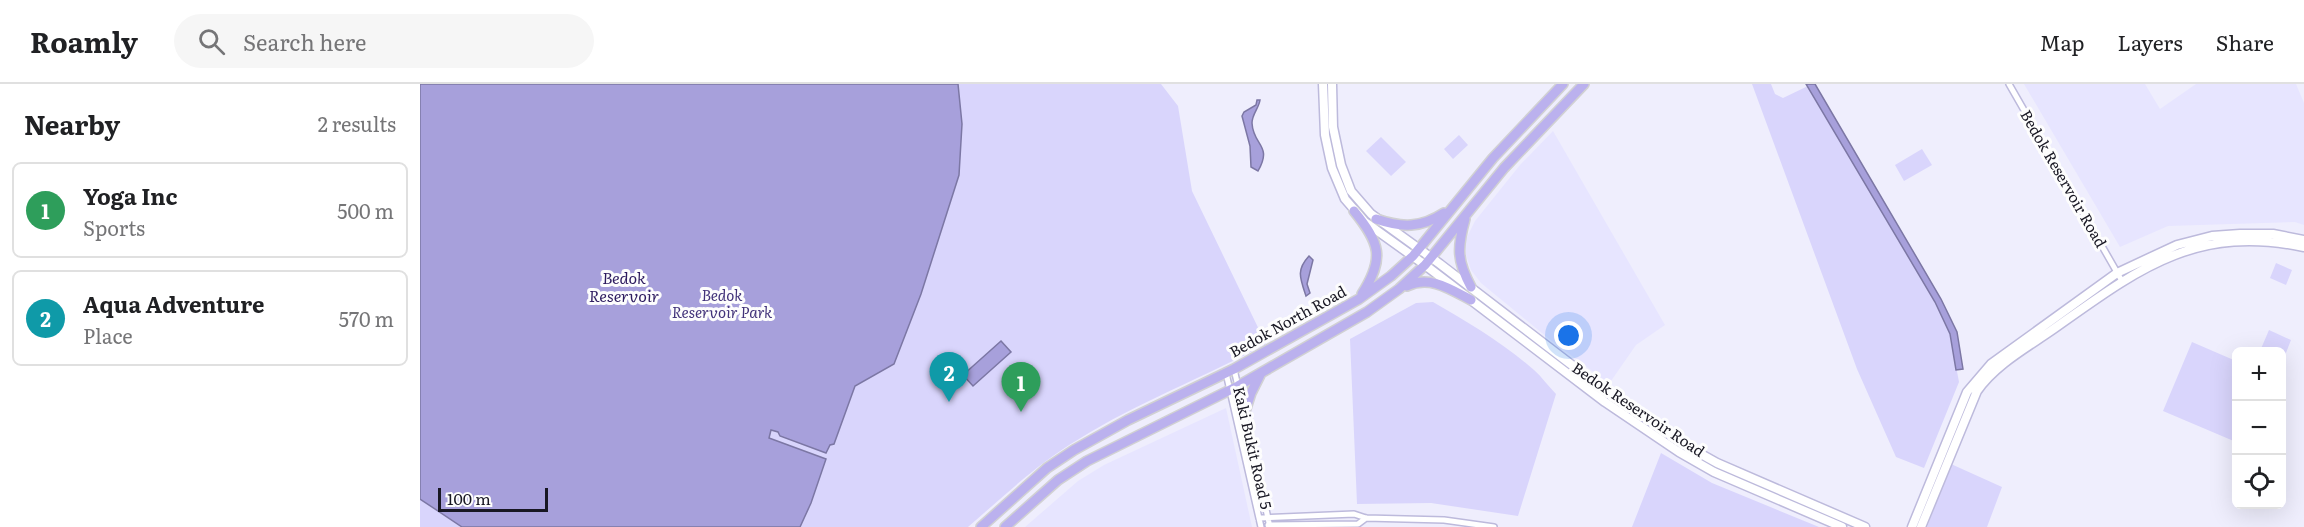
<!DOCTYPE html>
<meta charset="utf-8">
<style>
:root{--surface:#fff;--page:#f6f6f6;--text:#202124;--muted:#757577;--line:#e0e0e0;--accent:#b45309}
body{margin:0;font-family:Literata,serif;background:var(--page);color:var(--text)}
.controls{position:absolute;right:18px;bottom:18px;display:grid;overflow:hidden;border-radius:9px;box-shadow:0 6px 24px #0002}
.controls button{width:54px;height:54px;display:grid;place-items:center;padding:0;border:0;border-bottom:2px solid var(--line);background:var(--surface);color:var(--text);font:30px sans-serif}
.scale{position:absolute;left:18px;bottom:15px;width:110px;box-sizing:border-box;padding-left:6px;border:3px solid #181723;border-top:0;font-size:16px;line-height:21px;white-space:nowrap;color:#181723;-webkit-text-stroke:4px #fdfdfd;paint-order:stroke}
.you{position:absolute;left:1149px;top:252px;width:21px;height:21px;margin:-15px;border:4px solid #fff;border-radius:50%;background:#1a73e8;box-shadow:0 0 0 9px #1a73e833}
.badge{display:grid;place-items:center;width:39px;height:39px;border-radius:50%;background:var(--accent);color:#fff;font-size:20px;font-weight:700}
.pin{position:absolute;translate:-50% -50px;filter:drop-shadow(0 2px 3px #0008)}
.pin::after{content:'';position:absolute;top:32px;width:21px;height:18px;background:inherit;clip-path:polygon(0 0,100% 0,50% 100%)}
.list{margin:0;padding:0;list-style:none}
h2{display:flex;justify-content:space-between;align-items:center;height:78px;margin:0;padding:0 24px;font-size:26px}
h2 small{font-size:20px;font-weight:400;color:var(--muted)}
.list li{display:grid;grid-template-columns:39px 1fr auto;gap:18px;align-items:center;box-sizing:border-box;height:96px;margin:0 12px 12px;padding:0 12px;border:2px solid var(--line);border-radius:9px}
.list b{display:block;font-size:22px;white-space:nowrap}
.list p{margin:0;font-size:20px;white-space:nowrap;color:var(--muted)}
.list em{font-size:20px;font-style:normal;color:var(--muted)}
.icon{flex:none;width:33px;height:33px;fill:none;stroke:currentColor;stroke-width:2;stroke-linecap:round;stroke-linejoin:round}
.map{position:relative;flex:none;width:1884px;height:443px;overflow:hidden}
header{display:flex;align-items:center;gap:36px;box-sizing:border-box;height:84px;padding:0 30px;background:var(--surface);border-bottom:2px solid var(--line)}
header strong{font-size:28px}
nav{display:flex;gap:33px;margin-inline-start:auto;font-size:21px}
.search{width:420px;height:54px;background:var(--page);display:flex;align-items:center;gap:15px;box-sizing:border-box;padding:0 21px;border-radius:33px;color:var(--muted);font-size:22px}
main{display:flex}
aside{flex:1;background:var(--surface)}
.map>svg:first-child{display:block}
</style>
<header>
<strong>Roamly</strong>
<div class="search"><svg class="icon" aria-label="search" viewBox="0 0 24 24"><circle cx="10" cy="10" r="6"/><path d="M15 15l6 6"/></svg>Search here</div>
<nav><a>Map</a><a>Layers</a><a>Share</a></nav>
</header>
<main>
<aside>
<h2>Nearby<small>2 results</small></h2>
<ul class="list">
<li><span class="badge" style="background:#2e9e5b">1</span><div><b>Yoga Inc</b><p>Sports</p></div><em>500 m</em></li>
<li><span class="badge" style="background:#0f9aa8">2</span><div><b>Aqua Adventure</b><p>Place</p></div><em>570 m</em></li>
</ul>
</aside>
<div class="map">
<svg width="1884" height="443" viewBox="0 0 1884 443">
<rect width="100%" height="100%" fill="#efeefd"/>
<!-- built -->
<path fill="#e7e5ff" d="M1604,0h121l15,25 36,-25h100l8,19v122l-9,-3 -127,4 -48,21z
M1133,47l112,194 -29,20 -25,36 -4,1 -59,-44 -67,-55 -10,-13 -5,-15v-16l9,-18 45,-56z
M806,324l26,119h-227l53,-46 26,-16z"/>
<!-- green -->
<path fill="#d9d5fc" d="M0,0h741l17,22 14,85 74,153c-61,33 -128,58 -187,95 -41,24 -75,57 -111,88h-548z
M1332,0h19l4,10 8,4 25,-12 127,216 15,32 9,48 -35,86 -28,-11 -39,-88z
M1039,51l9,10 -15,14 -9,-10z
M961,53l25,25 -15,14 -25,-25z
M1502,65l10,16 -28,16 -9,-16z
M1856,179l16,7 -6,15 -16,-7z
M1013,218c35,20 70,41 101,68 8,7 14,16 22,24l-38,122 -87,-13 -74,1 -7,-165 66,-36z
M1849,246l22,10 -9,23v-11l-22,-1z
M1772,258l44,19v81l-73,-31z
M1241,369l51,30 107,44h-187z
M1531,380l51,23 -15,40h-60z"/>
<!-- water -->
<path fill="#a7a0db" stroke="#7c77a4" stroke-width="1.5" d="M0,0h538l4,40 -3,51 -38,119 -27,70 -39,22 -21,58 -4,1 -4,8 -46,-17 -2,-4 -7,-2 -2,8 57,21 -15,44 -11,24h-338l-42,-28z
M1386,0h9l126,215 16,33 6,37 -7,1 -6,-36 -15,-32z
M837,16h3c-1,8 -8,14 -8,23 1,23 21,22 6,48l-7,-4 -1,-21 -8,-30 2,-4 12,-7z
M889,172l4,4 -6,24 3,9 -4,3c-6,-18 -10,-26 3,-40z
M581,257l10,11 -38,34 -10,-11z"/>
<g fill="none" stroke-linecap="round" stroke-linejoin="round">
<!-- street casing -->
<g stroke="#bdbadc" stroke-width="8">
<path id="street" d="M1589,0l113,197
M814,285l36,158
M806,289l35,154
M839,434l95,-4 12,4 78,2 50,7
M848,441l90,-1 8,-6"/>
</g>
<!-- secondary casing -->
<g stroke="#bdbadc" stroke-width="11">
<path id="secondary" d="M903,0l2,51 7,33 13,31 20,23 60,43 180,137 74,50 35,20 128,55
M912,0l1,43 8,38 10,26 20,23 69,50 167,128 76,52 34,19 148,64
M1492,443l55,-135 24,-28 126,-91 60,-28 35,-9 28,-2h33l31,6
M1501,443l56,-136c18,-26 49,-43 75,-61 85,-60 142,-106 252,-83"/>
</g>
<!-- primary casing -->
<g stroke="#d1d1d3" stroke-width="12">
<path id="primary" d="M934,127c26,32 31,47 8,83
M956,135c26,9 45,9 68,-6
M1045,135c-8,29 -8,42 6,68
M987,202c23,-11 43,3 64,14
M824,331l7,-22 10,-20
M561,443l66,-59 27,-18 54,-30 106,-51 125,-70 32,-23 22,-20 80,-98 70,-74
M585,443l53,-47 29,-19 151,-75 129,-74 32,-23 26,-24 79,-97 80,-84"/>
</g>
<!-- street -->
<use href="#street" stroke="#fff" stroke-width="5"/>
<!-- secondary -->
<use href="#secondary" stroke="#fff" stroke-width="8"/>
<!-- primary -->
<use href="#primary" stroke="#bbb1ee" stroke-width="9"/>
</g>
<g text-anchor="middle" stroke-width="6" stroke-linejoin="round" paint-order="stroke">
<!-- street labels -->
<g font-size="15" fill="#181723" stroke="#fdfdfd">
<text transform="translate(1643 95) rotate(60)" y="5">Bedok Reservoir Road</text>
<text transform="translate(868 238) rotate(-29)" y="5">Bedok North Road</text>
<text transform="translate(1218 326) rotate(34)" y="5">Bedok Reservoir Road</text>
<text transform="translate(832 364) rotate(77)" y="5">Kaki Bukit Road 5</text>
</g>
<!-- park labels -->
<g font-size="15" font-style="italic" fill="#42337a" stroke="#fdfdfd">
<text x="302" y="217">Bedok<tspan x="302" dy="17">Reservoir Park</tspan></text>
</g>
<!-- water labels -->
<g font-size="16" font-style="italic" fill="#2d1b5f" stroke="#fdfdfd">
<text x="204" y="200">Bedok<tspan x="204" dy="18">Reservoir</tspan></text>
</g>
</g>
</svg>
<div class="controls">
<button>+</button>
<button>−</button>
<button><svg class="icon" aria-label="locate" viewBox="0 0 24 24"><circle cx="12" cy="12" r="6"/><path d="M12 2v4M12 18v4M2 12h4M18 12h4"/></svg></button>
</div>
<div class="scale">100 m</div>
<div class="you"></div>
<div class="pin badge" style="left:601px;top:328px;background:#2e9e5b">1</div>
<div class="pin badge" style="left:529px;top:318px;background:#0f9aa8">2</div>
</div>
</main>
